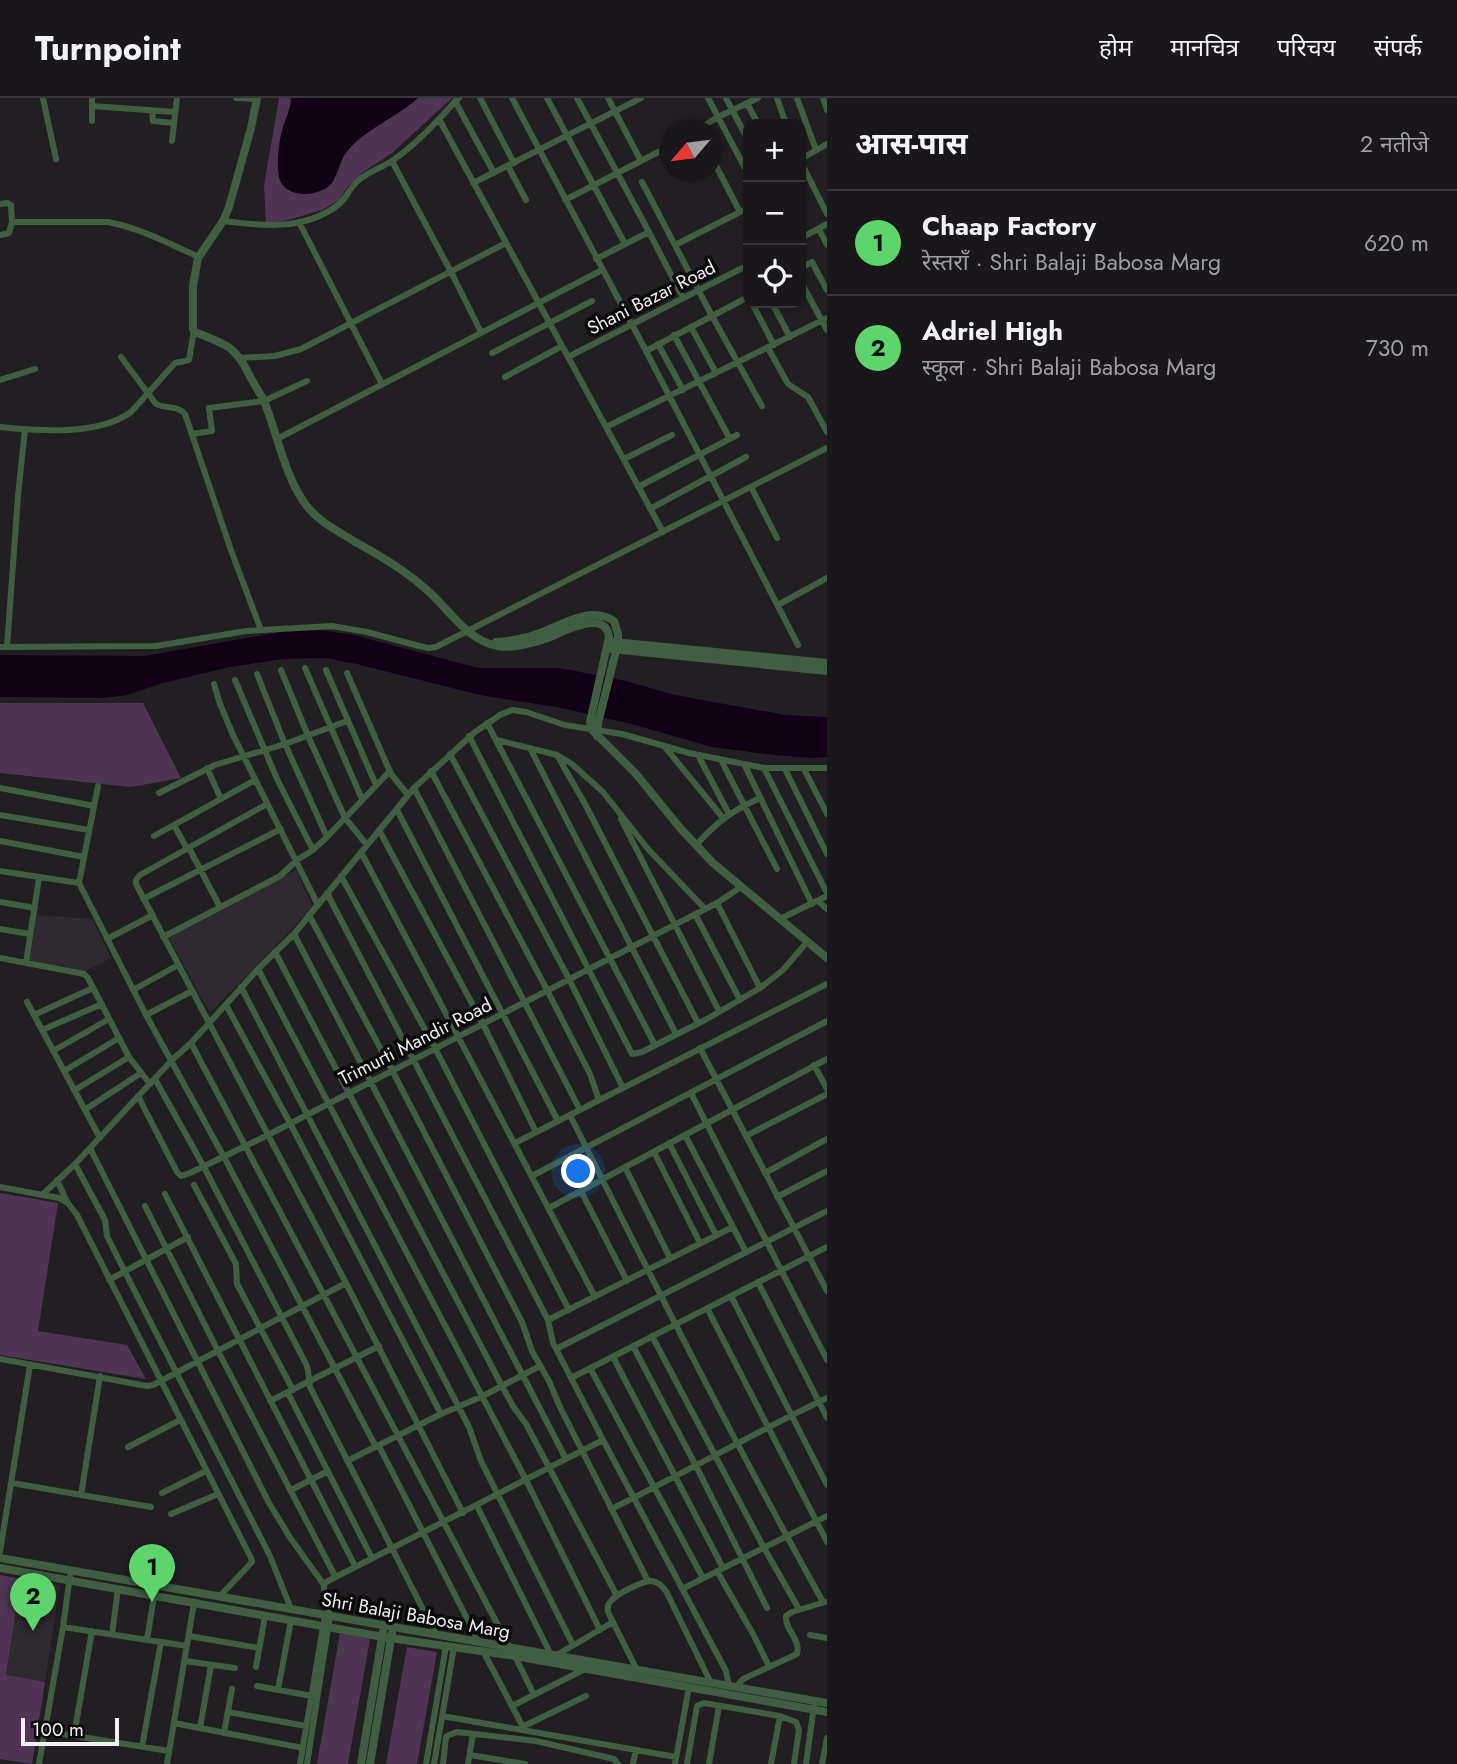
<!DOCTYPE html>
<html lang="hi">
<meta charset="utf-8">
<style>
:root{--surface:#1a171a;--page:#232023;--text:#f1f3f6;--muted:#9f9fa2;--line:#383639;--accent:#5dd56c}
body{margin:0;font-family:Jost,"Noto Sans Devanagari",sans-serif;background:var(--page);color:var(--text)}
.controls{position:absolute;right:21px;top:21px;display:grid;overflow:hidden;border-radius:14px;box-shadow:0 4px 10px #0003}
.controls button{width:63px;height:63px;display:grid;place-items:center;padding:0;border:0;border-bottom:2px solid var(--line);background:var(--surface);color:var(--text);font:35px sans-serif}
.compass{position:absolute;left:659px;top:21px;width:63px;height:63px;border-radius:50%;background:var(--surface);box-shadow:0 4px 10px #0003;rotate:242deg}
.scale{position:absolute;left:21px;bottom:18px;width:98px;box-sizing:border-box;padding-left:7px;border:4px solid #f1eff1;border-top:0;font-size:19px;line-height:24px;white-space:nowrap;color:#f1eff1;-webkit-text-stroke:5px #0b0a0b;paint-order:stroke}
.you{position:absolute;left:579px;top:1074px;width:24px;height:24px;margin:-18px;border:5px solid #fff;border-radius:50%;background:#1a73e8;box-shadow:0 0 0 10px #1a73e833}
.badge{display:grid;place-items:center;width:46px;height:46px;border-radius:50%;background:var(--accent);color:#111;font-size:23px;font-weight:700}
.pin{position:absolute;translate:-50% -58px;filter:drop-shadow(0 2px 4px #0008)}
.pin::after{content:'';position:absolute;top:37px;width:24px;height:21px;background:inherit;clip-path:polygon(0 0,100% 0,50% 100%)}
.list{margin:0;padding:0;list-style:none}
h2{display:flex;justify-content:space-between;align-items:center;height:91px;margin:0;padding:0 28px;font-size:30px}
h2 small{font-size:23px;font-weight:400;color:var(--muted)}
.list li{display:grid;grid-template-columns:46px 1fr auto;gap:21px;align-items:center;box-sizing:border-box;height:105px;padding:0 28px;border-top:2px solid var(--line)}
.list b{display:block;font-size:26px;white-space:nowrap}
.list p{margin:0;font-size:23px;white-space:nowrap;color:var(--muted)}
.list em{font-size:23px;font-style:normal;color:var(--muted)}
.icon{flex:none;width:38px;height:38px;fill:none;stroke:currentColor;stroke-width:2;stroke-linecap:round;stroke-linejoin:round}
.map{position:relative;flex:none;width:827px;height:1666px;overflow:hidden}
header{display:flex;align-items:center;gap:42px;box-sizing:border-box;height:98px;padding:0 35px;background:var(--surface);border-bottom:2px solid var(--line)}
header strong{font-size:33px}
nav{display:flex;gap:38px;margin-inline-start:auto;font-size:24px}
main{display:flex}
aside{flex:1;background:var(--surface)}
.map>svg:first-child{display:block}
</style>
<header>
<strong>Turnpoint</strong>
<nav><a>होम</a><a>मानचित्र</a><a>परिचय</a><a>संपर्क</a></nav>
</header>
<main>
<div class="map">
<svg width="827" height="1666" viewBox="0 0 827 1666">
<rect width="100%" height="100%" fill="#221f22"/>
<!-- built -->
<path fill="#2f2930" d="M296,772l17,37 -103,106 -43,-78z
M37,817l55,4 19,39 -27,14 -55,-9z
M21,1481l39,7 -15,96 -39,-6z"/>
<!-- green -->
<path fill="#4f3553" d="M279,0h173l-60,55 -30,20 -16,16 -7,11 -17,10 -41,12 -15,1 -2,-38z
M0,605h143l38,75 -50,9 -131,-14z
M0,1095l58,10 -20,128 89,14 19,34 -146,-24z
M0,1477l21,4 -15,96 39,7 -13,82 -32,-5z
M340,1535l30,6 -22,125h-31z
M407,1549l30,5 -20,112h-31z"/>
<!-- water -->
<path fill="#120017" d="M291,0h127c-21,19 -50,30 -69,51 -9,9 -10,24 -17,34 -12,15 -49,16 -53,-6 -3,-16 0,-38 5,-53 3,-9 7,-17 7,-26z
M321,532l33,5 124,33h82l66,13 49,14 110,20 42,2v40l-14,1 -40,-3 -61,-8 -77,-22 -73,-17 -82,-13 -123,-31 -32,-6 -42,1 -53,8 -71,17 -32,11 -23,3 -104,-1v-42l145,1 141,-25z"/>
<g fill="none" stroke-linecap="round" stroke-linejoin="round">
<!-- minor -->
<path stroke="#405f42" stroke-width="6" d="M43,0l13,61
M92,0v23
M236,0l21,1
M480,0l34,65
M512,0l134,253 152,294
M547,0l78,146
M577,0l72,134
M608,0l33,63
M708,0l37,70
M726,0l22,42
M777,0l9,26
M797,0l19,52
M823,0l4,12
M455,3l39,72
M747,5l11,21
M92,8l83,6
M152,13l1,10 21,2
M439,21l224,413
M697,32l21,-13 40,-19
M172,43l5,-43
M712,60l28,54
M801,61l26,-15
M392,63l59,111 30,60
M801,64l26,52
M508,68l18,34
M642,84l70,134 50,90
M473,85l168,-85
M747,90l1,-1
M565,102l105,-54
M0,106l7,-1 4,2 1,17 -3,11 -9,2
M223,123c39,5 81,10 115,-16 9,-7 12,-18 21,-25 9,-8 22,-12 33,-19 16,-11 35,-29 48,-43 7,-7 12,-14 19,-20
M12,124h96c32,6 62,22 91,35
M299,124l83,162
M819,131l8,16
M801,140l26,-14
M675,147l73,-37
M596,161l53,-27 34,66
M801,170l11,-6 15,28
M801,184l26,48
M752,205l22,42
M772,205l18,34
M691,229l25,46
M674,237l56,104
M658,246l25,46
M768,250l20,36 20,13 19,35
M646,253l102,-54
M492,255l100,-52
M121,259l35,47c9,5 22,1 29,10l47,139 29,77
M568,259l180,-92
M240,260l35,-2 26,-7 205,-106
M505,279l57,-31
M0,282l35,-11
M0,329c38,4 98,9 131,-15l44,-49 14,-3 5,-30
M606,329l221,-109
M192,336l20,-3 -3,-23 55,-7 43,-20
M277,341l325,-169
M624,361l48,-24
M638,389l99,-52
M751,389l26,51
M650,411l96,-52
M778,507l49,-27
M0,549l156,-1 90,-15 86,-5 35,6 52,14 10,2 7,-1 391,-199
M7,549l11,-151 7,-67
M305,570l57,131
M281,572l27,66 37,82 22,27
M326,572l50,115
M347,575l44,101 17,21
M257,576l28,70 42,93
M235,582l42,99 36,71
M214,586l6,20 13,31 85,170
M487,625l168,322
M469,638l163,318 10,-2 65,-33 53,-31 23,-18 24,-28
M497,642l60,15 15,9 31,28 45,57 57,60
M665,649l58,71
M530,650l146,286
M450,656l119,225 54,109
M557,657l28,49 113,219
M698,657l31,59
M721,662l56,109
M744,666l68,140
M207,670l14,31
M764,670l63,125
M785,671l42,85
M804,671l23,45
M431,673l116,219 43,84 9,26
M98,688l-19,97 67,132 78,142 152,290
M0,690l94,18
M414,690l166,322
M159,695l56,-28 70,-21 62,-23
M267,706l-127,71 -4,5v4l210,399 117,230
M397,712l161,311
M0,717l89,15
M621,721l98,192
M174,727l13,24
M379,732l104,194 53,108
M154,738l101,-56
M0,743l84,16
M696,747c22,-24 34,-33 64,-47
M189,750l31,59
M361,754l234,445
M0,773l79,12
M341,778l94,172 134,262
M327,795l221,427 5,23 50,97
M143,801l138,-70
M818,803l9,8
M0,804l35,6
M717,805l43,85
M695,816l45,86
M309,817l83,155 130,252 10,29 17,30 11,26 88,174
M780,821l47,-23
M0,831l30,5
M294,836l272,525
M163,839l117,-61 17,-16 16,-10 14,-13 63,-66
M107,841l46,-24
M275,854l227,434 11,20 13,18 91,172
M0,860l84,16 4,4 41,79 21,27
M26,865l13,-85
M258,871l268,511 74,150
M241,889l228,440 12,34 92,184
M133,892l45,-25
M27,904l73,136
M226,907l64,118 151,291
M34,917l59,-27
M146,917l46,-24
M42,932l60,-26
M191,945l319,605
M700,950l127,243
M53,953l56,-32
M814,967l13,24
M64,973l55,-33
M155,981l49,88 102,197 2,6 2,17 126,248
M75,992l54,-33
M691,995l136,267
M138,998l39,76 4,4 9,-3 78,-38 449,-232 24,-16
M86,1011l55,-36
M570,1017c82,164 164,327 253,487
M685,1037l61,117
M746,1038l81,-42
M515,1045l312,-159
M669,1045l47,92
M90,1050l179,355 22,36 33,46
M654,1054l46,91
M75,1066l30,56 2,16 18,36 145,284 21,53
M625,1069l45,91
M765,1075l62,-34
M532,1078l295,-155
M57,1082l10,22 10,13 174,343 1,4 -33,35
M194,1087l42,79 1,20 56,106
M0,1089l59,11 7,4
M581,1093l46,90
M165,1096l190,372
M42,1097l33,-31 97,-104 19,-17 67,-74 36,-35 120,-146 61,-56 25,-17 12,-5 14,2 39,13 57,9 67,19 75,15h63
M777,1099l50,-26
M145,1108l73,145 117,225
M549,1110l278,-149
M109,1182l79,-43
M758,1184l69,136
M731,1198l96,189
M707,1210l120,234
M548,1222l185,-93
M652,1238l112,212 35,61
M633,1248l63,120 71,142
M556,1251l271,-138
M613,1259l110,211
M0,1261l147,27 6,-1 193,-102
M590,1270l113,210
M571,1280l256,-131
M288,1295l84,165
M270,1303l109,-55
M379,1348l100,196
M128,1349l52,-27
M347,1363l94,-47 40,-17 59,-31
M12,1385l139,24
M291,1392l37,-19
M162,1395l44,-22
M81,1397l19,-119
M477,1408l74,149
M611,1411c73,-36 143,-76 216,-111
M171,1416l47,-20
M0,1454l30,-187
M717,1473l36,63 16,32
M682,1491l145,-73
M63,1529l124,19
M112,1536l6,-45
M810,1537l17,3
M189,1538l70,12
M147,1542l7,-44
M483,1553l40,76
M515,1558l19,39
M555,1558l58,-34
M185,1563l50,7
M256,1569l9,-51
M637,1572l-29,-58c0,-5 -1,-7 3,-11 5,-7 33,-21 41,-20 7,1 10,5 14,10l45,92
M257,1588l55,10
M736,1589l7,-8 54,-25c4,-15 -12,-23 -11,-38l6,-4 33,-10
M278,1592l13,-70
M512,1608l73,-37
M228,1614l78,14
M442,1618l234,41
M174,1625l129,25
M522,1629l64,-31
M200,1630l11,-63
M44,1633l125,20
M224,1635l8,-44
M74,1637l18,-104
M142,1649l19,-105
M470,1657l55,9
M39,1666l24,-137 7,-51
M167,1666l27,-161
M300,1666l25,-149 3,-3
M307,1666l23,-148 -6,-26v-5l2,-3 277,-142 123,231 3,15
M426,1666l20,-118
M434,1666l20,-117
M443,1666l3,-27 3,-2 8,-3 79,9 78,18 4,5
M468,1666l5,-30
M633,1666l3,-14
M675,1666l14,-77
M687,1666l10,-58 7,-3 76,13 16,6 3,8 -5,34
M709,1666l10,-58
M771,1666l9,-48
M806,1666l8,-58
M822,1666l5,-26"/>
<!-- tertiary -->
<path stroke="#405f42" stroke-width="8" d="M257,0l-6,30 -22,79 -6,14 -25,37 -5,28v43l2,3c10,4 21,8 30,13 13,7 19,20 26,33 4,8 9,15 13,23 14,34 20,74 42,104 14,18 32,26 51,38 31,17 62,36 86,63 15,16 31,36 55,40 14,3 33,-3 47,-7 15,-5 60,-32 64,-2l-19,85 2,8 44,44 45,55 32,34 114,95
M496,544c12,-1 26,-3 38,-7 25,-7 54,-31 80,-14l4,13v9l-20,80 -1,13
M614,544l213,21
M611,551l216,22
M0,1460l827,145
M0,1470l383,69 132,19 312,56
M361,1666l22,-132
M370,1666l22,-131"/>
</g>
<g text-anchor="middle" stroke-width="7" stroke-linejoin="round" paint-order="stroke">
<!-- street labels -->
<g font-size="19" fill="#f1eff1" stroke="#0b0a0b">
<text transform="translate(651 199) rotate(-27)" y="7">Shani Bazar Road</text>
<text transform="translate(415 943) rotate(-27)" y="7">Trimurti Mandir Road</text>
<text transform="translate(416 1517) rotate(10)" y="7">Shri Balaji Babosa Marg</text>
</g>
</g>
</svg>
<div class="controls">
<button>+</button>
<button>−</button>
<button><svg class="icon" aria-label="locate" viewBox="0 0 24 24"><circle cx="12" cy="12" r="6"/><path d="M12 2v4M12 18v4M2 12h4M18 12h4"/></svg></button>
</div>
<svg class="compass" viewBox="-18 -18 36 36"><path d="M0-13l5 13h-10z" fill="#e53935"/><path d="M0 13l5-13h-10z" fill="#9f9fa2"/></svg>
<div class="scale">100 m</div>
<div class="you"></div>
<div class="pin badge" style="left:152px;top:1504px">1</div>
<div class="pin badge" style="left:33px;top:1533px">2</div>
</div>
<aside>
<h2>आस-पास<small>2 नतीजे</small></h2>
<ul class="list">
<li><span class="badge">1</span><div><b>Chaap Factory</b><p>रेस्तराँ · Shri Balaji Babosa Marg</p></div><em>620 m</em></li>
<li><span class="badge">2</span><div><b>Adriel High</b><p>स्कूल · Shri Balaji Babosa Marg</p></div><em>730 m</em></li>
</ul>
</aside>
</main>
